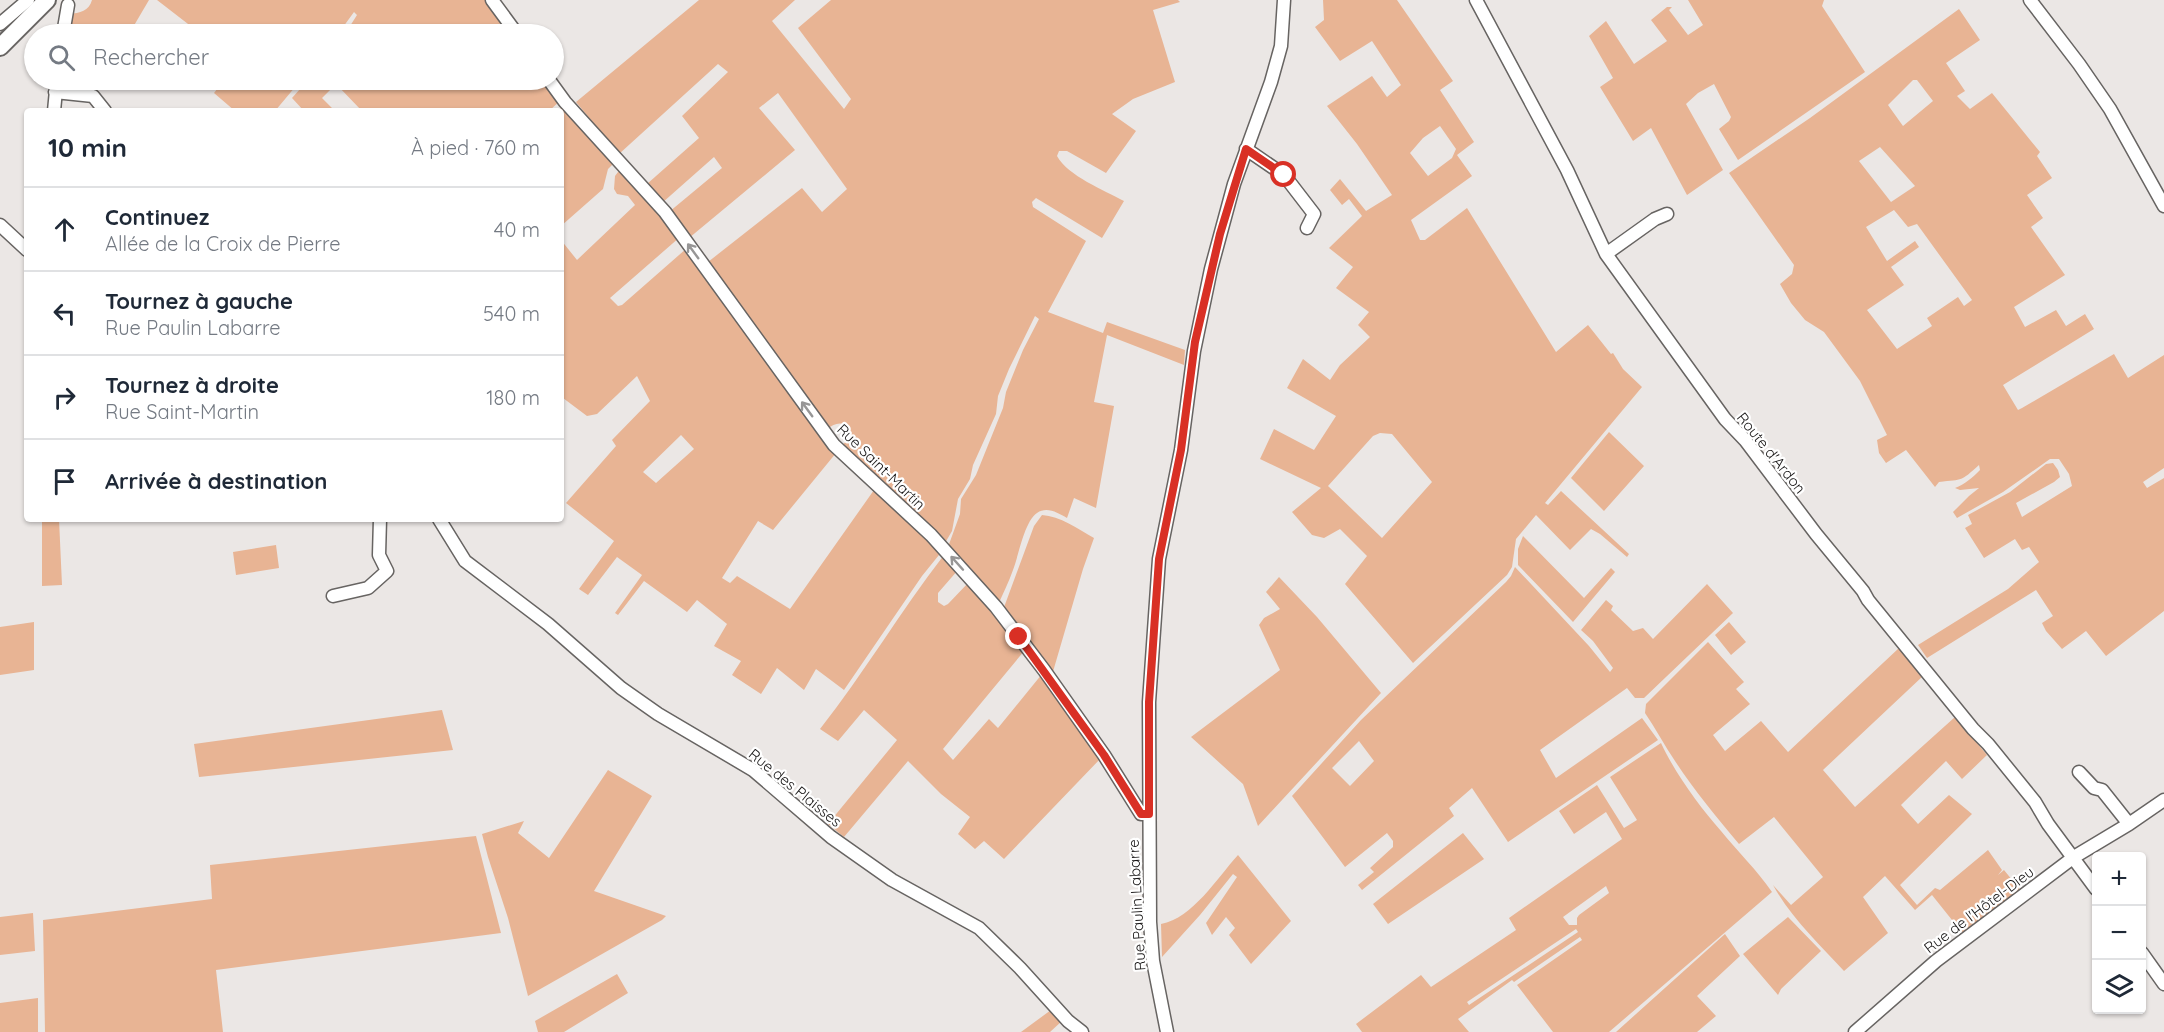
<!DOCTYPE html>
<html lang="fr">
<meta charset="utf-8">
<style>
:root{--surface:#fff;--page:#f6f6f7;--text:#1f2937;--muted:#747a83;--line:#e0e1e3}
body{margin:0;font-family:Quicksand,sans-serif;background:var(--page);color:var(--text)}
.controls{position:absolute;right:18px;bottom:18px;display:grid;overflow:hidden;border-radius:6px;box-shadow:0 2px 4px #0004}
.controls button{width:54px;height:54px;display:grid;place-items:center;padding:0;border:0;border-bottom:2px solid var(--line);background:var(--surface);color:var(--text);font:30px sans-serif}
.stop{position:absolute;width:18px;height:18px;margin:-14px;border:4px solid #d93025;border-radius:50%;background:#fff}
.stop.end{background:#d93025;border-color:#fff;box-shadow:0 2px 6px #0008}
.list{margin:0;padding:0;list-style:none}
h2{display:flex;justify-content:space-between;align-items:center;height:78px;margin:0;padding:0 24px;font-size:26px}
h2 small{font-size:20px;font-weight:400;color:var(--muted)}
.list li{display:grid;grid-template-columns:39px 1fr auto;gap:18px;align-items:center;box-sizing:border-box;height:84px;padding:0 24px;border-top:2px solid var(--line)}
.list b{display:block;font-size:22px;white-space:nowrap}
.list p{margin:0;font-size:20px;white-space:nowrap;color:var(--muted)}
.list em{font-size:20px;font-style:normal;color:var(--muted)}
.icon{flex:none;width:33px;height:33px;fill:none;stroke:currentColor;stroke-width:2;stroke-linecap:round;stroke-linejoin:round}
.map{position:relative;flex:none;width:2164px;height:1032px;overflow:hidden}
.search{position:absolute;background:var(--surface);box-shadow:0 2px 4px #0004;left:24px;top:24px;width:540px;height:66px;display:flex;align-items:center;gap:15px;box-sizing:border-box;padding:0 21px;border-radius:33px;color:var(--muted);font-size:22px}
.panel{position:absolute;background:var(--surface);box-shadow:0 2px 4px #0004;left:24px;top:108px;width:540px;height:414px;border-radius:6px}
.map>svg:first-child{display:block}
</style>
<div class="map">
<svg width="2164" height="1032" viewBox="0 0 2164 1032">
<rect width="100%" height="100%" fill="#ebe7e5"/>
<!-- green -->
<path fill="#e8b494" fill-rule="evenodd" d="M92,0h57l-20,34h-62l2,-20c11,-1 20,-3 23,-14z
M157,0h332l25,34h-169l12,-19 -3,-3 -16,22h-137z
M699,0h96l-23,21 72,88 7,-10 -53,-71 33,-28h347l2,2 -27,8 22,72 -42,17 -21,15 24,17 -30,42 -39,-22h-8l-2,5c11,20 47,34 67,45l-22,37 -66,-40 -4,4 1,5 53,34 -38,71 55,21 4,-11 78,28 -1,15 -77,-30 -13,67 20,4 -18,102 -22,-10 -7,20c-9,-5 -20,-12 -30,-5 -13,9 -18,42 -24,57 -4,12 -10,23 -15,35l-50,-58 12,-33 1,-15 15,-24 27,-67 3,-16 17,-42 16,-31 -4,-3 -26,53 -11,27 -2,18 -23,51 -3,14 -12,20 -6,32 -7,12 -104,-97 8,-7 1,-11c-8,-7 -15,-5 -23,1l-39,-58 -21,-23 -59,-86 94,-74 20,24 25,-23 -69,-96 -19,15 36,42 -106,88 -20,-26 53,-44 -8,-11 -52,46 -15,-19 52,-46 -17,-22 46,-44 -10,-8 -99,90 -43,-52z
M1323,0h74l56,81 -13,9 34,52 -17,13 15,21 -61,44 9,20h5l42,-32 89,144 32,-27 23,29 2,-1 10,16 19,18 -97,116 3,2 13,-14 68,63 -2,3 -27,-23 -9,-5 -21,21 -34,-35 -20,24 -4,28 -5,8 -94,88 -68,-79 22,-28 -27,-27 -16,9 -12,-3 -20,-23 29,-24 -61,-29 14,-30 40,21 22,-34 -49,-28 16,-29 27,21 10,-15 30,-28 -12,-12 11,-13 -33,-24 17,-21 -24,-19 33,-32 -13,-17 -7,6 -12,-15 10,-11 26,32 26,-16 -35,-51 -30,-38 45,-30 15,21 14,-12 -29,-44 -32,20 -25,-34 9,-7zM1440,126l16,23 -4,9 -24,18 -18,-23 13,-15zM1380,433l12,1 40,48 -50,56 -54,-52 45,-50z
M1688,0h136l-2,6 43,66 -127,88 -19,-31 10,-8 2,-4 -17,-33 -16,9 -12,11 37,66 -36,25 -36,-67 -18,13 -33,-54 13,-9 -24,-42 17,-15 28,43 33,-23 -16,-21 16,-13h5l-3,3 19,25 15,-10z
M1959,9l21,31 -34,23 19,28 -8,5 13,13 22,-16 48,59 -3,4 15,22 -25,17 16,23 -12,9 34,48 -51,32 11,20 31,-17 10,16 19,-12 9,15 -91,56 15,25 4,-2 92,-54 14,24 36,-23v113l-21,14 4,6 17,-10v133l-58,45 -20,-25 -24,18 -16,-18 -4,-8 11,-7 -17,-26 -109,68 -9,-13 90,-56 31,-27 -10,-15 -7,3 -7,-11 -31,19 -19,-30 7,-4 -4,-9 42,-23 36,-28 7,-1 5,7 2,7 -6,5 -38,21 6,14 50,-31 -3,-12 -10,-15h-9l-47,33 -46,26 -4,-6 16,-16 10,-8 -19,2 -5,-2c10,-4 17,-10 25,-18l-1,-5c-19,17 -15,14 -40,17l-4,5 -29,-37 -20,13 -7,-10 -2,-13 10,-5 -27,-54 -36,-49 -19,-12 -14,-17 -11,-19 12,-10 2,-9 -65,-92 81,-55zM1913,80h4l16,21 -30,25 -15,-21zM1880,147l35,39 -24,16 -32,-41zM1894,210l14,17 9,-3 55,76 -8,6 -6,-9 -31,21 5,8 -35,23 -30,-39 37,-25 -13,-18 28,-20 -4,-6 -28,20 -21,-34z
M224,80h77l-26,31h-40l-21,-18z
M308,80h238l15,20 -12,11h-187l-26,-27 -14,14 13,13h-31l-12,-13z
M565,105l50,57 -7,7 -5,20 -42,37v-115h-4z
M621,168l59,69 -70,61 8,8 4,-1 65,-57 149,205 -63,77 -15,-9 -36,57 8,5 7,-7 53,33 84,-119 69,60 -21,26 -78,114 -28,-21 -12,21 -27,-22 -16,26 -29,-19 9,-14 -27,-15 13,-22 -30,-24 -10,12 -43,-31 -26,34 -3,-2 27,-38 -25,-18 -29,38 -9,-6 35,-48 -48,-38 50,-57 -4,-6 38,-39 -13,-25 -40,38 -10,2 -24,-18 -2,1v-159l16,20 58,-55 -7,-9 -11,-2 -3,-5 1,-13zM681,435l13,14 -38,34 -13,-11z
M1609,432l35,34 -40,45 -33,-33z
M1042,515c18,1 36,14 52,23l-11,31 -31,106 -49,-65 31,-84z
M42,519h17l3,66 -20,1z
M1523,536l61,62 27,-30 4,4 -42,50 -55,-57v-16z
M276,545l3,23 -43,7 -3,-23z
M944,555l14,15 -20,23v9l6,4 4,-2 21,-22 56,68 -82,99 10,11 36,-41 9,9 44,-54 59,84 -97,101 -20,-18 -9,8 -17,-15 12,-17 -29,-23 -33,-33 -64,76 -16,-13 69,-84 -33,-30 -26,31 -18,-12c44,-56 80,-117 124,-174z
M1515,567l74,79 21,26 3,-4 -20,-27 -12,-11 25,-30 7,6 -2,4 22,21 10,-3 10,11 54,-55 26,29 -89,85h-9l-8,-10 -87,62 16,28 86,-60 16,22 -150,102 -36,-54 -23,20 5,8 -92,74 -4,-5 16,-13 -4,-4 23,-21v-6l-6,-8 -42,34 -53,-71 69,-76 145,-138 5,-6zM1359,741l15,20 -24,25 -18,-18z
M1279,577l38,40 64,76 -123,133 -15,-42 -52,-47 89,-67 -21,-45 5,-7 16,-9 -14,-17z
M34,622v48l-34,5v-48z
M1729,622l17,20 -15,13 -16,-20z
M1708,642l36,40 -8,7 14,15 -37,31 12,16 36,-30 27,31 111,-104 24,28 -100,94 32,37 100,-90 32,38 -25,24 -16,-18 -45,44 17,19 31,-29 23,19 -72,71 17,20 18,-17 5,2 48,-40 14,20 -4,5 6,-5 17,21 -57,44 -32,-40 -17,15 -30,-34 -22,21 25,36 -44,38c-25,-27 -53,-53 -71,-86l18,20 32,-28 -49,-60 -35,27c-22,-26 -45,-54 -64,-83 -11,-16 -19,-32 -30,-48l1,-9z
M442,710l11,40 -254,27 -5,-33z
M1661,743c14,30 38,63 60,88 17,21 36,39 51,61l-163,140h-56l-36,-47 65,-45 -2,-3 -66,45 -2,-2 -54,39 11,13h-107l-6,-8 65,-49 10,12 85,-57 -7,-12 113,-79 -16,-27 -32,22 -15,-23 38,-26 27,43 13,-8 -27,-43zM1606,886l3,7 -30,22 -2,3v7h-8l-6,-8zM1576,929l2,3 -109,73 -2,-3z
M608,770l44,26 -58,95 72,25 -4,4 -134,76 -20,-78 -20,-61 -6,-23 42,-13 -6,12 31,25z
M1463,833l21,26 -96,65 -15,-20z
M476,836l25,97 -285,37 7,62h-178l-2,-112 169,-21 -2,-34z
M1238,855l53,66 -40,43 -22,-29 6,-7 -9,-11 -14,18 -6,-12 31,-46 -4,-3 -33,41 -38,42 -1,-33c32,-6 56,-46 77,-69z
M33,913l2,38 -35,4v-38z
M1788,917l33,34 -40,38 -3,6 -35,-41z
M1725,934l15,22 -43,40 19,20 -19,16h-81z
M617,974l11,19 -64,39h-26l-3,-11z
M38,998v34h-38v-29z
M1051,1010l11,11 -12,11h-29z"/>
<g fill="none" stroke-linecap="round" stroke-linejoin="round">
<!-- minor casing -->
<g stroke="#676462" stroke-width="15">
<path id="minor" d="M492,0l25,34
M1476,0l91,170 39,84 119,165 20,21 71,94 47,57 5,9 105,129 15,15 47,58 13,22 48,65
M2030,0l49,64 31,45 54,97
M0,24l28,-24
M63,34l5,-29
M549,80l16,22 100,110 169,233 97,90 65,72 48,63 60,85 37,59h8
M55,92l38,4 12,15
M54,111l3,-31
M1246,149l38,26 30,39 -7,14
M0,225l27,25
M1606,254l49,-35 12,-5
M439,519l26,42 83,63 73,64 37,26 95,56 78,67 61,43 87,48 41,40 48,53 14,11
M333,596l35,-8 19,-17 -8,-16 1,-36
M2079,772l15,16 8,2 27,34
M2142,953l22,31
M1167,1032l-14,-71 -3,-39 -1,-220 10,-143 22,-109 13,-99 17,-82 23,-85 37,-102 10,-36 3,-46
M1855,1032l81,-71 138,-104 55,-33 35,-24"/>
</g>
<!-- major casing -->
<g stroke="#676462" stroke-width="20">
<path id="major" d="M0,47l47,-47"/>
</g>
<!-- minor -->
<use href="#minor" stroke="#fff" stroke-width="12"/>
<!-- major -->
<use href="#major" stroke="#fff" stroke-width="16"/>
</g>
<!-- one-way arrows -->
<defs><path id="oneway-shaft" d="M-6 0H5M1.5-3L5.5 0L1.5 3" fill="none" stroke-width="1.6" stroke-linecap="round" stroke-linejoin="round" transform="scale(1.5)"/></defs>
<g stroke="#979696">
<use href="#oneway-shaft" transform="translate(693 251) rotate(-126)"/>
<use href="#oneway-shaft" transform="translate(807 409) rotate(-126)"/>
<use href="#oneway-shaft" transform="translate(957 563) rotate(-132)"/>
</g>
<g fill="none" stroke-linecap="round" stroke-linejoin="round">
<!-- route -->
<path stroke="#d93025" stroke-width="8" d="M1019,637l85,118 37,59h8v-112l10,-143 22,-109 14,-108 25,-108 26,-85 38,26"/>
</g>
<g text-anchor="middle" stroke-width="4.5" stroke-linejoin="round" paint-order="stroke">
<!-- street labels -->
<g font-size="15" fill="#171515" stroke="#fff">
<text transform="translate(1771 453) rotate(51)" y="5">Route d'Ardon</text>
<text transform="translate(881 467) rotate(44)" y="5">Rue Saint-Martin</text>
<text transform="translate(795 788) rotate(39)" y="5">Rue des Plaisses</text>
<text transform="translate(1137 905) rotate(-93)" y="5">Rue Paulin Labarre</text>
<text transform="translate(1979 910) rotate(-37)" y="5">Rue de l'Hôtel-Dieu</text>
</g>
</g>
</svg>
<div class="controls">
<button>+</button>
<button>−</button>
<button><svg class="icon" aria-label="layers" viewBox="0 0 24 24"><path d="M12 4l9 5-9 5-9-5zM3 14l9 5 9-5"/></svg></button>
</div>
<div class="stop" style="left:1284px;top:175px"></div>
<div class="stop end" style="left:1019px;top:637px"></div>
<div class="search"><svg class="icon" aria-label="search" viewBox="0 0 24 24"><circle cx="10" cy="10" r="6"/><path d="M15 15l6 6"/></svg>Rechercher</div>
<section class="panel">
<h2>10 min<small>À pied · 760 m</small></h2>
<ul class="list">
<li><svg class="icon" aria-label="ahead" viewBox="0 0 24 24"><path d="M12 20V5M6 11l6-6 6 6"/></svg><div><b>Continuez</b><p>Allée de la Croix de Pierre</p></div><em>40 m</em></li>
<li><svg class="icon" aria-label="left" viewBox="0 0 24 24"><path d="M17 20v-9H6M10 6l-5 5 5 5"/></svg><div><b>Tournez à gauche</b><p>Rue Paulin Labarre</p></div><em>540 m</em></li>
<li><svg class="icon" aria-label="right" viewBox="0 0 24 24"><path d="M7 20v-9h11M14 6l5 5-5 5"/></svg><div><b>Tournez à droite</b><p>Rue Saint-Martin</p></div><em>180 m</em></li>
<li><svg class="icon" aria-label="arrive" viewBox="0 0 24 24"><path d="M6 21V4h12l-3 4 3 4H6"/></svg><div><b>Arrivée à destination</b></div></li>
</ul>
</section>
</div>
